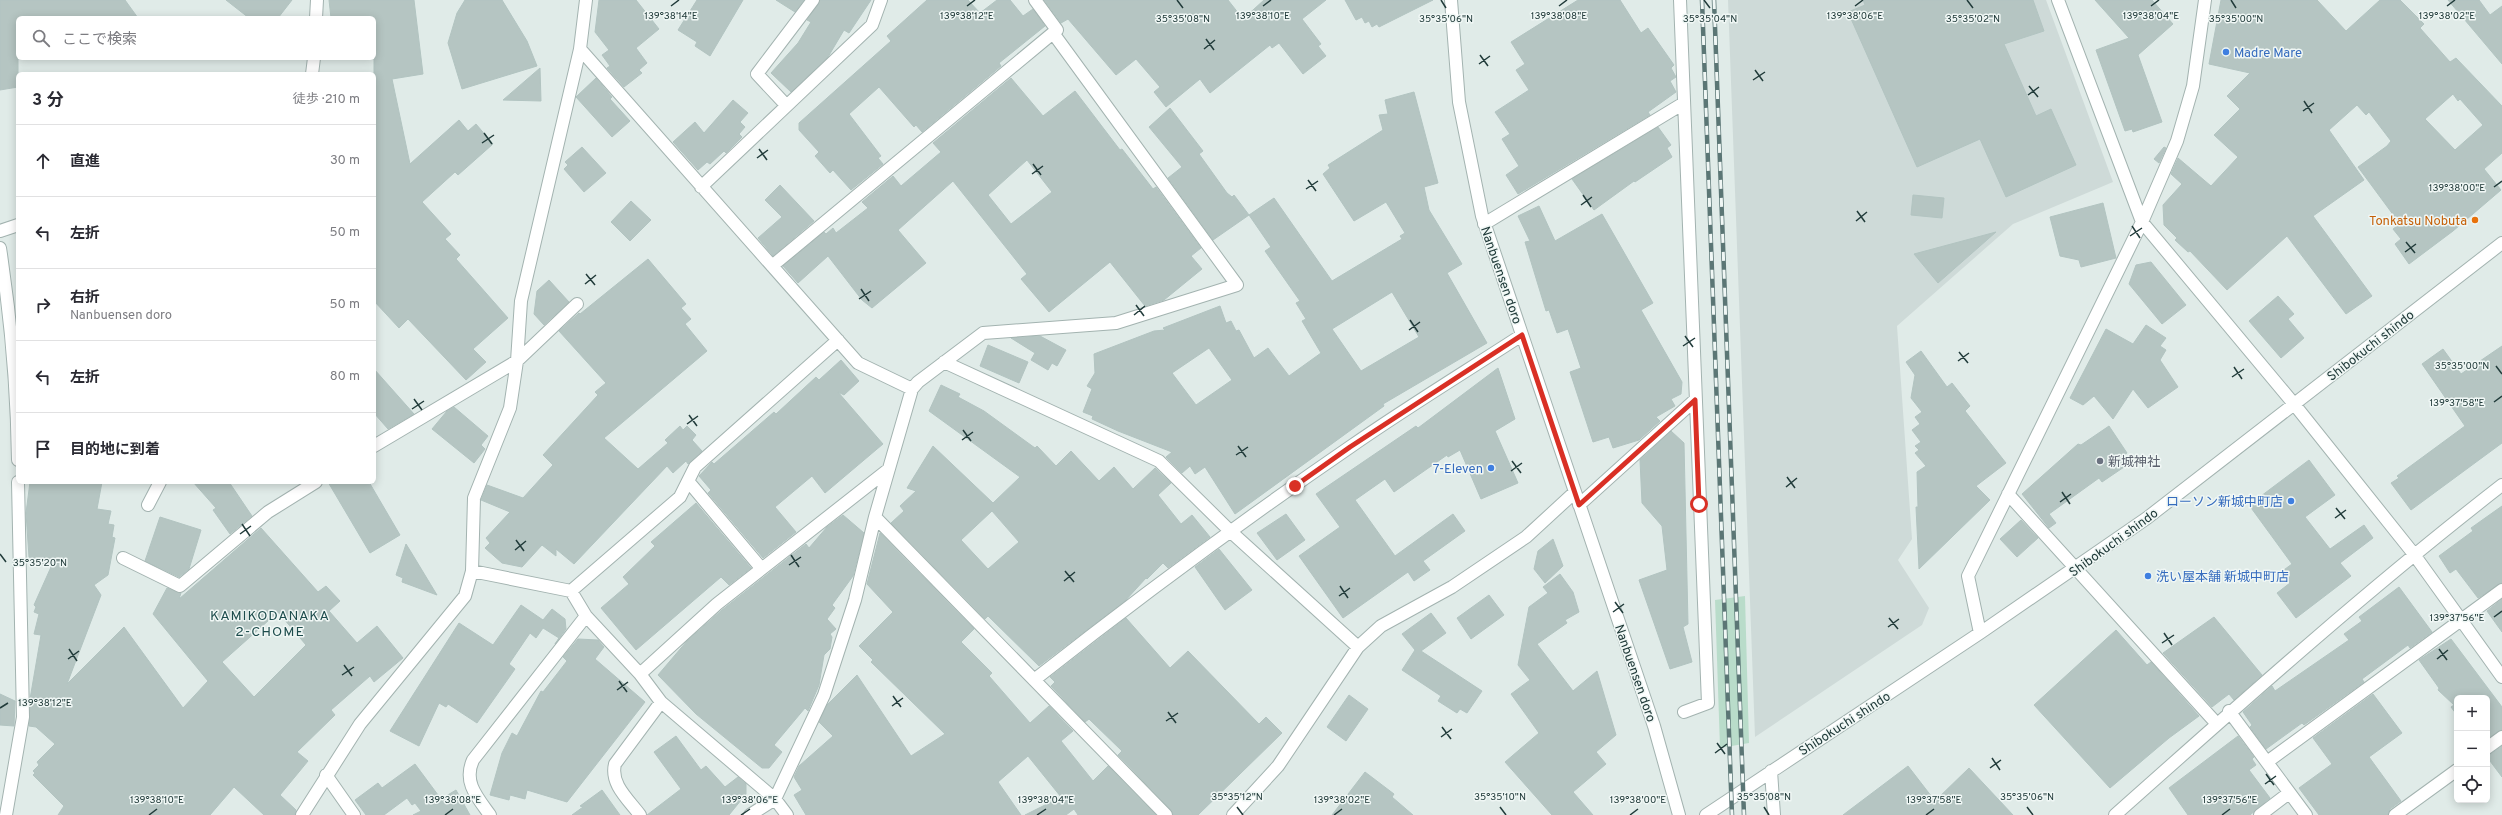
<!DOCTYPE html>
<html lang="ja">
<meta charset="utf-8">
<style>
:root{--surface:#fff;--page:#f7f7f7;--text:#2b2b33;--muted:#7c7c81;--line:#e1e1e2}
body{margin:0;font-family:Overpass,"Noto Sans JP",sans-serif;background:var(--page);color:var(--text)}
.controls{position:absolute;right:12px;bottom:12px;display:grid;overflow:hidden;border-radius:6px;box-shadow:0 2px 10px #0003}
.controls button{width:36px;height:36px;display:grid;place-items:center;padding:0;border:0;border-bottom:1px solid var(--line);background:var(--surface);color:var(--text);font:20px sans-serif}
.stop{position:absolute;width:12px;height:12px;margin:-9px;border:3px solid #d93025;border-radius:50%;background:#fff}
.stop.end{background:#d93025;border-color:#fff;box-shadow:0 1px 4px #0008}
.list{margin:0;padding:0;list-style:none}
h2{display:flex;justify-content:space-between;align-items:center;height:52px;margin:0;padding:0 16px;font-size:17px}
h2 small{font-size:13px;font-weight:400;color:var(--muted)}
.list li{display:grid;grid-template-columns:26px 1fr auto;gap:12px;align-items:center;box-sizing:border-box;height:72px;padding:0 16px;border-top:1px solid var(--line)}
.list b{display:block;font-size:15px;white-space:nowrap}
.list p{margin:0;font-size:13px;white-space:nowrap;color:var(--muted)}
.list em{font-size:13px;font-style:normal;color:var(--muted)}
.icon{flex:none;width:22px;height:22px;fill:none;stroke:currentColor;stroke-width:2;stroke-linecap:round;stroke-linejoin:round}
.map{position:relative;flex:none;width:2502px;height:815px;overflow:hidden}
.search{position:absolute;background:var(--surface);box-shadow:0 2px 10px #0003;left:16px;top:16px;width:360px;height:44px;display:flex;align-items:center;gap:10px;box-sizing:border-box;padding:0 14px;border-radius:6px;color:var(--muted);font-size:15px}
.panel{position:absolute;background:var(--surface);box-shadow:0 2px 10px #0003;left:16px;top:72px;width:360px;height:412px;border-radius:6px}
.map>svg:first-child{display:block}
</style>
<div class="map">
<svg width="2502" height="815" viewBox="0 0 2502 815">
<rect width="100%" height="100%" fill="#e0ebe8"/>
<!-- built -->
<path fill="#cedad8" d="M1728,0h318l67,182 -100,42 -116,102 15,213 -14,21 31,48 -7,17 -167,112z"/>
<!-- green -->
<path fill="#b9dcca" d="M1745,596l4,147 -29,5 -5,-148z"/>
<!-- building -->
<path fill="#b5c5c2" stroke="#b2c4c1" fill-rule="evenodd" d="M0,0h125l13,18h-120v69l-18,3z
M226,0h66l-14,18h-29z
M329,0h85l9,74 -31,5 18,85 49,-44 9,11 8,-7 17,20 -35,31 -3,-3 -33,30 29,32 -6,5 15,16 -4,4 52,59 -35,31 13,13 -20,18 -58,-61 -9,9 -25,-27v-283h-43z
M465,0h37l25,41 10,25 -75,23 -14,-46 9,-30z
M599,0h37l23,29 -23,19 11,15 -8,7 3,3 -18,14 -17,-19 3,-2 -8,-11 7,-5 -14,-18z
M697,0h46l-33,56 -15,-10 2,-4 -19,-12z
M776,0h28l-9,12z
M820,0h51l-22,33 -5,-3 -16,27 -37,35 -20,-19 27,-30 13,-21 -4,-2z
M927,0h41l12,13 17,-13h13l13,16 10,-7 12,17 -46,37 2,3 -79,66 -6,-7 -2,2 -35,-40 -30,27 32,42 -3,2 5,6 -32,26 -18,-20 -3,3 -15,-17 4,-4 -20,-22v-7l92,-82 -4,-5z
M1044,0h184l15,19 21,-19h62l-24,19 19,25 -3,2 8,10 -23,18 -24,-31 -7,5 -2,-3 -60,48 -10,-14 -34,28 -12,-15 6,-5 -24,-28 -20,16 -48,-56 -7,4z
M1345,0h88l-54,27 -2,-3 -5,3 -3,-6 -4,2 -3,-6 -6,3z
M1578,0h42l21,33 7,-5 26,37 -3,3 5,9 -6,4 6,11 -28,20 2,3 -132,79 -12,-19 13,-9 -17,-27 8,-5 -15,-22 34,-22 -13,-20 9,-6 -14,-22z
M1863,0h170l11,31 -40,13 32,72 15,-7 25,56 -70,32 -26,-58 -63,28 -69,-155 17,-7z
M2095,0h57l21,24 -35,31 24,67 -29,10 -1,-3 -7,2 -29,-81 33,-12z
M2221,0h96l29,31 34,-31h20l24,24 -4,4 30,34 6,-4 46,48v47l-18,16 17,21 -48,41 -44,33 -14,-20 6,-5 -8,-10 7,-5 -42,-57 29,-21 4,-5 -22,-29 -3,3 -9,-10 -28,25 35,50 -51,36 59,80 -26,18 -59,-78 -60,54 -37,-39 -2,1 -13,-12 2,-2 -13,-13 -1,-20 19,-21 -11,-10 7,-16 33,28 27,-29 -24,-22 26,-26 -13,-13 23,-23 -41,-9zM2453,94l5,7 2,-2 23,26 -28,25 -30,-31z
M2448,0h31l11,15 12,-9v58z
M540,68l1,33 -38,-1z
M596,78l16,19 -2,2 20,22 -18,16 -36,-40z
M1011,78l32,38 32,-25 45,59 2,-1 31,40 3,-2 45,61 -10,8 11,13 -38,31 -19,6 -35,-44 -61,50 -28,-33 6,-5 -74,-93 -55,49 28,33 -54,45 -10,-8 -34,-44 -30,27 -15,-17 41,-34 2,2 7,-6 3,5 32,-25 -6,-6 31,-26 8,10 40,-34 -8,-9zM1027,160l25,32 -41,32 -23,-29z
M1414,92l24,91 -14,4 5,23 33,54 -15,9 40,70 -104,61 1,2 -149,108 -30,-47 -10,7 -5,-8 -8,7 -16,-16 6,-5 -54,-21 -26,-12 1,-3 -10,-4 9,-23 -5,-3 8,-13 -1,-19 60,-23 11,-1 -2,-2 57,-22 6,17 5,-2 5,10 3,-1 15,28 14,-10 21,28 32,-23 -19,-32 4,-2 -10,-16 4,-2 -35,-50 6,-4 -22,-32 25,-17 58,83 70,-42 -2,-3 5,-3 -19,-31 -32,19 -31,-47 7,-6 -2,-3 55,-35 -4,-15 9,-1 -3,-14zM1392,292l27,45 -58,34 -29,-42zM1209,348l23,32 -36,25 -24,-32z
M733,100l15,13 -8,9 5,5 -6,7 3,3 -16,16 -2,-2 -14,13 -3,-2 -9,8 -25,-28 22,-20 9,11z
M1170,108l33,43 -4,3 28,39 5,4 2,-2 15,20 -36,25 -45,-62 14,-11 -33,-40z
M1658,127l13,18 -4,3 5,9 -37,25 -1,-1 -40,29 -22,-31z
M582,147l24,26 -22,19 -20,-23 4,-4 -3,-3z
M2164,147l2,1 -7,15 -5,-4z
M780,185l34,36 -41,35 -15,-18 24,-21 -17,-17z
M1913,195l31,3 -2,20 -31,-3z
M631,201l20,19 -21,21 -19,-19z
M2103,203l13,55 -35,9 -2,-7 -19,-4 -10,-39z
M1539,206l16,35 47,-27 51,89 -12,7 41,72 -1,12 -10,5 4,7 -19,11 4,4 -21,19 -26,8 -4,-11 -16,5 -23,-70 11,-4 -13,-39 -11,4 -8,-23 -3,1 -21,-69 5,-1 -12,-25z
M1996,232l-58,51 -24,-29z
M648,259l38,45 -5,4 10,11 -6,5 22,27 -103,87 34,31 30,-26 -3,-3 15,-14 3,4 4,-4 9,9 -4,5 10,11 -14,13 -2,-3 -13,12 -6,-7 -93,98 -18,-15v7l-14,-11 -20,22 -20,-4 -17,-15 5,-5 -4,-5 24,-26 -29,-12 6,-15 36,13 30,-33 -10,-10 55,-60 -3,-3 11,-9 -47,-52 20,-18 1,1z
M2151,262l35,43 -24,19 -33,-40 7,-19z
M549,280l20,22 -25,23 -10,-11 3,-23z
M2278,296l16,18 -6,5 16,19 -23,20 -32,-37z
M2146,325l20,13 -6,8 6,4 -6,10 18,27 -30,21 -15,-19 -20,30 -19,-23 -11,9 -13,-7 36,-69 27,15z
M1040,336l26,14 -9,16 -5,-3 -4,7 -17,-10 4,-7 -24,-15z
M988,345l40,17 -9,21 -39,-17z
M2502,346v97l-91,67 -20,-27 8,-5 -2,-2 68,-50 -43,-62 21,-15 18,25z
M1921,351l26,36 5,-4 18,23 -5,5 41,52 -30,23 14,14 -71,69 -3,-62h2l-1,-35 9,-6 -11,-13 4,-3 -4,-4 6,-4 -9,-12 8,-6 -5,-7 7,-5 -11,-14 4,-23 -9,-13z
M841,360l18,21 -15,14 -6,-3 45,52 -58,49 -13,-17 -37,31 21,25 -33,26 -55,-65 3,-3 -12,-14 13,-14 2,2 60,-52 2,2 40,-37 3,3z
M1498,368l17,51 -20,12 23,52 -37,16 -21,-49 -12,7 -1,-2 -53,37 -9,-13 -30,21 40,56 58,-42 12,17 -42,30 7,9 -16,11 -6,-9 -65,46 -44,-62 41,-29 -24,-33 100,-68 2,2z
M374,369l40,45 -26,15 -14,-16z
M941,385l19,9 -2,3 26,14 51,37 2,-2 19,20 15,-15 28,30 15,-14 19,22 22,-21 16,15 -13,12 23,29 11,-9 18,22 -42,31 -5,-5 -16,16 -1,-1 -21,23 -86,65 -51,-50 -3,3 -94,-96 13,-12 -4,-5 16,-15 -9,-3 26,-42 60,57 27,-26 -91,-66zM992,511l27,31 -31,27 -27,-29z
M454,407l34,29 -7,9 4,4 -11,14 -42,-34 15,-18z
M2109,426l18,27 -5,3 5,9 -25,17 -3,-4 -50,36 7,9 -7,5 -27,-34 56,-50 3,1z
M1671,431l13,12 4,181 -5,3 9,35 -22,7 -31,-89 28,-10 -5,-44 -20,-23 -2,-43z
M2309,460l26,35 -30,22 25,32 34,-24 9,13 -33,25 11,13 -55,42 -19,-25 13,-10 -9,-11 11,-8 -43,-59z
M30,482h72l-5,27 14,2 -3,13 6,1 -2,12 3,1 -7,37 -14,10 7,10 -34,89 57,-57 59,81 25,-27 -55,-67 14,-26 14,5 -2,6 82,-71 57,64 8,-6 14,15 -11,10 28,32 20,-17 26,32 -29,24 -4,-6 -39,34 4,5 -38,37 11,9 -28,34 16,15 -1,5h-31l-30,-28 -24,28h-152l6,-9 -31,-31 2,-2 -2,-2 6,-6 -2,-3 18,-18 -19,-17 -7,-1 1,-27 11,-64 -7,-1 5,-20 -5,-2 2,-5 -2,-2 17,-38 -22,-10 -3,-44zM278,612l28,33 -52,52 -32,-35z
M193,482h36l23,34 -22,18 -17,-24 3,-2z
M328,482h41l31,53 -30,18z
M696,503l55,65 -22,17 -8,-8 -85,73 -35,-42 28,-24 -6,-7 32,-31 -4,-4z
M2502,506v77l-24,15 -22,-29 -6,4 -11,-17 34,-25 -2,-3z
M1286,514l19,26 -28,20 -20,-27z
M843,515l21,18 -11,43 -21,29 3,3 -8,11 9,10 -6,5 2,3 -2,12 -6,6 -5,30 -11,26 -3,-3 -31,37 8,7 -13,16h-7l-66,-54 -38,-39 29,-34 35,-31 84,-66 3,4 18,-21z
M160,517l41,13 -12,39 -10,8 -34,-16z
M2021,520l17,18 -21,19 -17,-18z
M880,533l94,96 -13,13 31,31 -3,3 41,47 19,-17 24,25 -12,10 32,40 15,-15 48,49h-78l-4,-6 -8,6h-41l36,-18 -33,-41 -30,26 23,33h-215l-12,-20 8,-5 -8,-13 5,-11 34,-30 -14,-14 8,-17 30,-30 54,81 34,-22 -74,-72 2,-2 -14,-14 34,-34 -26,-28z
M1553,539l10,27 -18,17 -11,-14 4,-18z
M406,544l5,8 26,43 -35,-13 1,-4 -7,-3z
M1219,549l33,41 -27,20 -30,-43z
M1560,574l13,18 6,20 -14,8 2,3 -30,21 36,47 24,-20 19,64 -20,17 10,12 -33,28 20,23h-41l-47,-53 34,-29 -28,-39 19,-14 -12,-15 11,-58 19,-14 -5,-6z
M2399,587l33,45 -22,16 -2,-3 -46,34 2,3 -60,43 -2,-2 -36,26 -16,-22 2,-2 -9,-13 29,-26 3,5 74,-51 -5,-6 18,-13 -3,-4z
M1489,595l15,20 -33,24 -14,-21z
M2502,599v33l-15,-21z
M521,605l22,15 9,-11 13,10 1,10 -11,15 4,-6 -16,-10 -7,10 -6,-5 -21,31 6,5 -38,54 -29,-19 -2,3 -7,-4 -20,43 -29,-15 69,-108 34,22z
M1431,613l15,20 -25,18 61,40 -15,22 -7,-4 -3,4 -19,-12 3,-5 -39,-26 13,-20 -13,-16z
M2214,617l48,58 -28,25 -5,-6 -17,13 -49,-54z
M1126,618l44,50 18,-17 71,73 7,-7 16,16 -84,82h-25l-2,-5 -53,-55 4,-4 -33,-32 -4,3 -34,-36 4,-4 -5,-5z
M2116,630l31,35 4,-3 48,54 -30,22 -59,50 -76,-83z
M578,639l20,1 6,7 -9,12 50,43 -78,100 -40,-12 -2,9 -15,-4 -1,5 -19,-5 12,-42 10,-20 5,3 24,-45 2,1 24,-31 -4,-4z
M2451,639l51,68v23l-15,9v-41h-30v17l-6,-8 3,-2 -16,-15 1,-2 -20,-28z
M0,694l15,7 -1,25 -14,-1z
M2373,694l29,39 -33,24 32,44 -11,8 -2,6h-69l-20,-27 33,-24 -19,-26z
M1349,695l19,14 -22,32 -19,-14z
M676,736l25,34 5,-4 19,21 13,-10 8,7v10l-17,21h-82l34,-26 -27,-37z
M2238,736l16,21 -2,2 4,6 -7,5 21,28 -20,17h-62l-19,-27z
M2502,746v31l-15,-20z
M415,764l26,35 15,-9 14,25h-57l8,-4 -6,-8 -3,2 -5,-7 -23,17h-18l-11,-15 23,-17 4,5z
M1908,766l27,35 34,-33 44,47h-170z
M1365,772l29,22 -2,3 21,18h-81z
M602,790l18,25h-48l11,-8 -3,-1z"/>
<g fill="none" stroke-linecap="round" stroke-linejoin="round">
<!-- minor casing -->
<g stroke="#a3b3b0" stroke-width="14">
<path id="minor" d="M1451,0l8,102 23,114 172,510 25,89
M1680,0l28,703 -24,9
M2058,0l84,222 152,182 119,149 89,124
M316,18l1,-18
M580,49l278,314 54,26
M312,74l2,-16
M786,105l-29,-31 56,-74
M701,187l171,-162 9,-25
M1484,224l200,-121
M0,231l18,-6
M0,248c11,71 17,140 18,212
M772,266l281,-233
M944,362l215,99 71,70 128,116
M374,446l143,-85 60,-57
M688,481l73,87
M2008,494l209,230
M148,505l12,-23
M1579,505l116,-105
M875,517l291,298
M123,558l57,28 88,-74 48,-30
M472,571l99,20 15,25 54,58 21,28 114,97 12,16
M571,591l109,-94 15,-30 143,-127
M1980,633l-12,-57 174,-354 35,-81 16,-55 12,-86
M640,674l77,-70 172,-135
M1034,680c103,-81 208,-159 316,-233 56,-39 115,-75 172,-112
M2229,711l77,104
M2487,748l15,-11
M2267,762l235,-172
M1771,771l3,44
M326,775l28,40
M6,815l17,-98 -5,-235
M302,815l58,-91 105,-128 7,-25 2,-73 36,-90 7,-47 4,-60 59,-252 6,-49
M490,815c-13,-18 -27,-33 -17,-55l113,-144
M640,815c-12,-16 -30,-31 -25,-51l46,-62
M750,815l25,-16 49,-104 31,-95 20,-83 37,-128 6,-7 65,-49 133,-10 121,-38 -184,-252 4,-3 -22,-30
M1233,815l45,-49 80,-119 23,-21 71,-39 74,-50 49,-45
M1706,815l274,-182 167,-115 355,-275
M2115,815c127,-113 253,-226 387,-330
M2260,815l29,-22
M2395,815l62,-45"/>
</g>
<!-- minor -->
<use href="#minor" stroke="#fff" stroke-width="12"/>
<!-- rail casing -->
<g stroke="#5b7675" stroke-width="4.5">
<path id="rail" d="M1702,0l30,815
M1714,0l30,815"/>
</g>
<!-- rail -->
<use href="#rail" stroke="#f0f7f5" stroke-width="3" stroke-dasharray="9" stroke-linecap="butt"/>
</g>
<g fill="none" stroke-linecap="round" stroke-linejoin="round">
<!-- route -->
<path stroke="#d93025" stroke-width="5" d="M1295,486l55,-39 172,-112 57,170 116,-105 4,104"/>
</g>
<!-- ticks -->
<path fill="none" stroke="#213b3a" stroke-width="1.5" d="M1177,0l6,8M1441,0l5,8M1704,0l6,8M1967,0l6,8M2231,0l5,8M671,6l8,-6M967,6l8,-6M1263,6l8,-6M1559,6l8,-6M1855,6l8,-6M2151,6l8,-6M2447,6l8,-6M1206,39l8,11M1204,49l11,-9M1480,55l8,11M1479,64l11,-8M1755,70l8,11M1753,80l12,-8M2029,86l9,11M2028,95l11,-8M2304,101l8,12M2303,111l11,-8M484,133l8,11M482,143l12,-8M759,149l8,11M757,158l11,-8M1033,164l8,11M1032,174l11,-8M1308,180l8,11M2494,187l8,-6M1306,189l12,-8M1583,195l8,12M1581,205l11,-8M1857,211l8,11M1856,221l11,-9M2132,226l8,12M2130,236l12,-8M2406,242l9,11M2405,252l11,-8M586,274l9,11M585,284l11,-9M861,289l8,12M859,299l12,-8M1136,305l8,11M1134,315l11,-9M1410,320l8,12M1409,330l11,-8M1685,336l8,11M1683,346l12,-8M1959,352l9,11M1958,361l11,-8M2496,366l6,8M2234,367l8,12M2232,377l12,-8M414,399l8,11M2494,402l8,-6M412,409l12,-8M689,415l8,11M687,424l11,-8M963,430l8,11M962,440l11,-8M1238,446l8,11M1236,455l12,-8M1512,461l9,12M1511,471l11,-8M1787,477l8,11M1786,487l11,-9M2062,492l8,12M2060,502l11,-8M2336,508l9,11M2335,518l11,-8M242,524l8,12M240,534l11,-8M516,540l8,11M515,550l11,-9M0,554l6,8M791,555l8,12M789,565l12,-8M1065,571l9,11M1064,581l11,-9M1340,586l8,12M1339,596l11,-8M1615,602l8,11M1613,612l11,-8M2494,617l8,-6M1889,618l9,11M1888,627l11,-8M2164,633l8,12M2162,643l12,-8M69,649l8,12M2439,649l8,11M68,659l11,-8M2437,659l11,-9M344,665l8,11M342,675l12,-8M619,681l8,11M617,690l11,-8M893,696l8,11M892,706l11,-8M0,708l8,-5M1168,712l8,11M1166,721l12,-8M1442,727l9,12M1441,737l11,-8M1717,743l8,11M1715,753l12,-9M1992,758l8,12M1990,768l11,-8M2266,774l8,11M2265,784l11,-8M1237,807l6,8M1500,807l6,8M1764,807l5,8M2027,807l6,8M149,815l8,-6M445,815l8,-6M741,815l9,-6M1037,815l9,-6M1334,815l8,-6M1630,815l8,-6M1926,815l8,-6M2222,815l8,-6"/>
<!-- markers -->
<g fill="#3f7fe0" stroke="#f0f7f5" stroke-width="1.5">
<circle cx="2226" cy="52" r="4"/>
<circle cx="1491" cy="468" r="4"/>
<circle cx="2291" cy="501" r="4"/>
<circle cx="2148" cy="576" r="4"/>
</g>
<circle fill="#e8710a" stroke="#f0f7f5" stroke-width="1.5" cx="2475" cy="220" r="4"/>
<circle fill="#6b7280" stroke="#f0f7f5" stroke-width="1.5" cx="2100" cy="461" r="4"/>
<g text-anchor="middle" stroke-width="3" stroke-linejoin="round" paint-order="stroke">
<!-- shop labels -->
<g font-size="13" fill="#366cbe" stroke="#f0f7f5" text-anchor="start">
<text x="2234" y="57">Madre Mare</text>
<text x="1483" y="473" text-anchor="end">7-Eleven</text>
<text x="2283" y="506" text-anchor="end">ローソン新城中町店</text>
<text x="2156" y="581">洗い屋本舗 新城中町店</text>
</g>
<!-- food labels -->
<g font-size="13" fill="#c56008" stroke="#f0f7f5" text-anchor="end">
<text x="2467" y="225">Tonkatsu Nobuta</text>
</g>
<!-- street labels -->
<g font-size="13" fill="#213b3a" stroke="#f0f7f5">
<text transform="translate(1502 275) rotate(71)" y="5">Nanbuensen doro</text>
<text transform="translate(2370 345) rotate(-38)" y="5">Shibokuchi shindo</text>
<text transform="translate(2113 542) rotate(-36)" y="5">Shibokuchi shindo</text>
<text transform="translate(1636 673) rotate(71)" y="5">Nanbuensen doro</text>
<text transform="translate(1844 723) rotate(-33)" y="5">Shibokuchi shindo</text>
</g>
<!-- worship labels -->
<g font-size="13" fill="#5b616d" stroke="#f0f7f5" text-anchor="start">
<text x="2108" y="466">新城神社</text>
</g>
<!-- neighbourhood labels -->
<g font-size="14" letter-spacing="1" fill="#1d4c4c" stroke="#f0f7f5">
<text x="270" y="620">KAMIKODANAKA<tspan x="270" dy="16">2-CHOME</tspan></text>
</g>
</g>
<g font-size="10" text-anchor="middle" fill="#213b3a" stroke="#f0f7f5" stroke-width="3" stroke-linejoin="round" paint-order="stroke">
<text x="1559" y="19">139°38'08"E</text>
<text x="671" y="19">139°38'14"E</text>
<text x="967" y="19">139°38'12"E</text>
<text x="1263" y="19">139°38'10"E</text>
<text x="1855" y="19">139°38'06"E</text>
<text x="2151" y="19">139°38'04"E</text>
<text x="2447" y="19">139°38'02"E</text>
<text x="1183" y="22">35°35'08"N</text>
<text x="1446" y="22">35°35'06"N</text>
<text x="1710" y="22">35°35'04"N</text>
<text x="1973" y="22">35°35'02"N</text>
<text x="2236" y="22">35°35'00"N</text>
<text x="2457" y="191">139°38'00"E</text>
<text x="2462" y="369">35°35'00"N</text>
<text x="2457" y="406">139°37'58"E</text>
<text x="40" y="566">35°35'20"N</text>
<text x="2457" y="621">139°37'56"E</text>
<text x="45" y="706">139°38'12"E</text>
<text x="1237" y="800">35°35'12"N</text>
<text x="1500" y="800">35°35'10"N</text>
<text x="1764" y="800">35°35'08"N</text>
<text x="2027" y="800">35°35'06"N</text>
<text x="157" y="803">139°38'10"E</text>
<text x="453" y="803">139°38'08"E</text>
<text x="750" y="803">139°38'06"E</text>
<text x="1046" y="803">139°38'04"E</text>
<text x="1342" y="803">139°38'02"E</text>
<text x="1638" y="803">139°38'00"E</text>
<text x="1934" y="803">139°37'58"E</text>
<text x="2230" y="803">139°37'56"E</text>
</g>
</svg>
<div class="controls">
<button>+</button>
<button>−</button>
<button><svg class="icon" aria-label="locate" viewBox="0 0 24 24"><circle cx="12" cy="12" r="6"/><path d="M12 2v4M12 18v4M2 12h4M18 12h4"/></svg></button>
</div>
<div class="stop" style="left:1699px;top:504px"></div>
<div class="stop end" style="left:1295px;top:486px"></div>
<div class="search"><svg class="icon" aria-label="search" viewBox="0 0 24 24"><circle cx="10" cy="10" r="6"/><path d="M15 15l6 6"/></svg>ここで検索</div>
<section class="panel">
<h2>3 分<small>徒歩 · 210 m</small></h2>
<ul class="list">
<li><svg class="icon" aria-label="ahead" viewBox="0 0 24 24"><path d="M12 20V5M6 11l6-6 6 6"/></svg><div><b>直進</b></div><em>30 m</em></li>
<li><svg class="icon" aria-label="left" viewBox="0 0 24 24"><path d="M17 20v-9H6M10 6l-5 5 5 5"/></svg><div><b>左折</b></div><em>50 m</em></li>
<li><svg class="icon" aria-label="right" viewBox="0 0 24 24"><path d="M7 20v-9h11M14 6l5 5-5 5"/></svg><div><b>右折</b><p>Nanbuensen doro</p></div><em>50 m</em></li>
<li><svg class="icon" aria-label="left" viewBox="0 0 24 24"><path d="M17 20v-9H6M10 6l-5 5 5 5"/></svg><div><b>左折</b></div><em>80 m</em></li>
<li><svg class="icon" aria-label="arrive" viewBox="0 0 24 24"><path d="M6 21V4h12l-3 4 3 4H6"/></svg><div><b>目的地に到着</b></div></li>
</ul>
</section>
</div>
